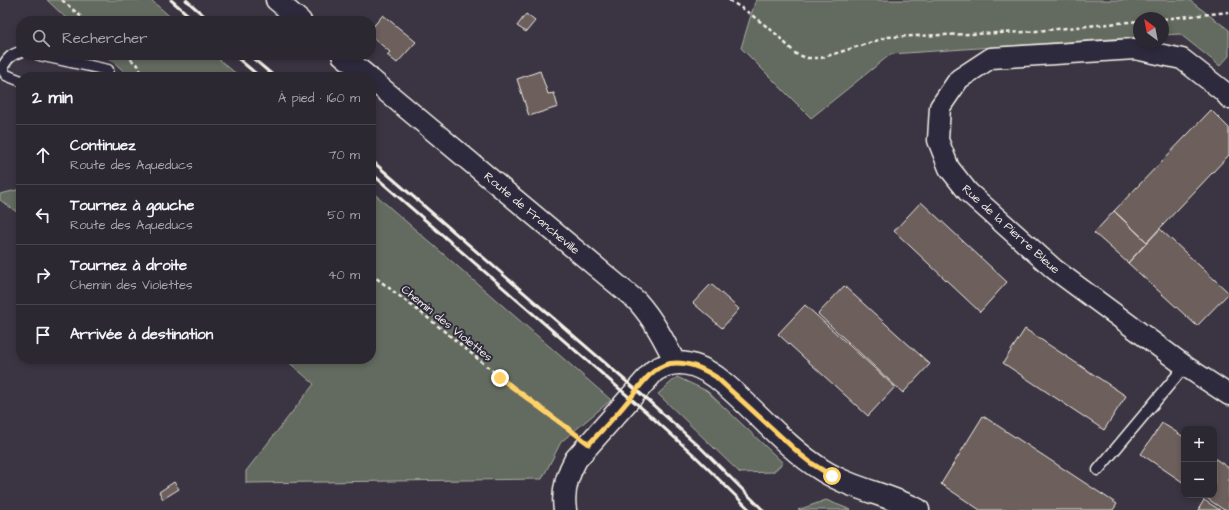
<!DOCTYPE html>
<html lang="fr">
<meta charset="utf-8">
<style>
:root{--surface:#2c2832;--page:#34303a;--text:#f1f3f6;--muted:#a6a6ac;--line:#48444d}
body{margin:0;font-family:"Architects Daughter",sans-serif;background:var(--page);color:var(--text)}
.controls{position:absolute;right:12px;bottom:12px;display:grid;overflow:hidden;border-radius:8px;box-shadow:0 2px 6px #0003}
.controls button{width:36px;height:36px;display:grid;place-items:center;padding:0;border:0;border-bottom:1px solid var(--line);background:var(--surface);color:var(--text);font:20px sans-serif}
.compass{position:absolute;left:1133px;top:12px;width:36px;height:36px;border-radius:50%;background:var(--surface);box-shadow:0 2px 6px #0003;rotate:328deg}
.stop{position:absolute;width:12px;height:12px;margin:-9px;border:3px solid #ffd166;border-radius:50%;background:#fff}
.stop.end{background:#ffd166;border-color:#fff;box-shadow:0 1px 4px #0008}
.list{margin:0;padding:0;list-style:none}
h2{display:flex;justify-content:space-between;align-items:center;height:52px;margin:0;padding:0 16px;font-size:17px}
h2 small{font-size:13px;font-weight:400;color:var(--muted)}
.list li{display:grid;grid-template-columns:26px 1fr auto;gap:12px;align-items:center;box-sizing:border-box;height:60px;padding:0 16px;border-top:1px solid var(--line)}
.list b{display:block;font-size:15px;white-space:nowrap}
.list p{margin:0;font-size:13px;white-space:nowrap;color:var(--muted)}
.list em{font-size:13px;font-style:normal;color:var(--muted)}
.icon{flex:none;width:22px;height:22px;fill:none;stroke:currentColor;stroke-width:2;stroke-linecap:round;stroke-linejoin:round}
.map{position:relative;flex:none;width:1229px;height:510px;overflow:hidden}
.search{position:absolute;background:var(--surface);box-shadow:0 2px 6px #0003;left:16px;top:16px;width:360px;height:44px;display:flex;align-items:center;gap:10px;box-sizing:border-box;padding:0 14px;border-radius:16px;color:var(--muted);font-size:15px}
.panel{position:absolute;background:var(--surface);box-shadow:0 2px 6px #0003;left:16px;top:72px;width:360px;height:292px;border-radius:16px}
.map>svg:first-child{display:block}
</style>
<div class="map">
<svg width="1229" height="510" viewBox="0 0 1229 510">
<rect width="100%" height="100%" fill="#3b3543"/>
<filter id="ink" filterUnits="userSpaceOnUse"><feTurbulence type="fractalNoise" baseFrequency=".025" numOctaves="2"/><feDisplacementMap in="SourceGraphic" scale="8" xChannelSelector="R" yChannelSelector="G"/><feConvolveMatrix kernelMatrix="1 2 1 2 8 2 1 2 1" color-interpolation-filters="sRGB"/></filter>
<g filter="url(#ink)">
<!-- green -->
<path fill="#636b5f" stroke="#acaea4" d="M47,0h104l24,21h-106z
M756,0h433l40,30v26l-9,10 -40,-32 -17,1v-17h-24v19l-248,17 -80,64 -70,-70 13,-43z
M106,55h108l26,22h-110z
M21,189v26l-21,-15v-6z
M371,191l240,209 -50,42 -19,37 -296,4v-12l68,-87 -29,-25h86z
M677,377l30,14 76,72 -10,9 -33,1 -82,-79z
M826,500l25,10h-53z"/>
<!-- building -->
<path fill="#6c5f5b" stroke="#f4f1e8" d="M526,14l9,7 -9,11 -9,-6z
M383,15l33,27 -19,21 -10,-8 3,-3 -19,-16v-7z
M540,71l8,23 6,-1 4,14 -29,9 -12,-37z
M1211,110l18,18v27l-82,87 -33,-31z
M921,202l86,80 -27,30 -86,-81z
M1114,211l33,31 -19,21 -34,-30z
M1160,229l69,64 -32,33 -69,-63z
M711,284l28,25 -17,19 -29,-25z
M844,286l86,78 -27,29 -85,-79z
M805,305l90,82 -27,29 -90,-82z
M1025,329l101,67 -22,34 -101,-67z
M983,416l134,88 -4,6h-133l-39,-26z
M1162,423l22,14v46l-43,-29z
M1214,458l15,10v42h-5l-22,-15h12z
M174,482l5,7 -16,10 -4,-7z
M1204,500l16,10h-22z"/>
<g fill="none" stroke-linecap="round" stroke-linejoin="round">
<!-- service casing -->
<g stroke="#f4f1e8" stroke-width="13">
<path id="service" d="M21,52c-10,2 -14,7 -19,16l4,7 15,6
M39,55l69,15
M1098,470l87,-104"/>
</g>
<!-- minor casing -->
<g stroke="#f4f1e8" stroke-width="23">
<path id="minor" d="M276,0l25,21
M342,55l27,22
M371,79l266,222c17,19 27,39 38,61
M1229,98l-6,-7 -41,-32 -47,-10 -144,9 -32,21 -19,28 -2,33 11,28 19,24 86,77 131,97 44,29"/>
</g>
<!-- secondary casing -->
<g stroke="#f4f1e8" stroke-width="25">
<path id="secondary" d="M565,510c-3,-19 2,-35 11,-51l78,-88c22,-14 42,-8 62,6 37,29 66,68 106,93 30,19 65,24 96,40"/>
</g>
<!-- path -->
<path stroke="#f4f1e8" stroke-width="2.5" stroke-dasharray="4 3" stroke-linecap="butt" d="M62,0l24,21
M729,0l20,13 25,19 22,22 11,4h14l67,-21 138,-5 113,-11
M1163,19l66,-7
M125,55l13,10 5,12
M121,74l11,3
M371,274l62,48 67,55 74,56"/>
<!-- service -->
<use href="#service" stroke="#2f2a3d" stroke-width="10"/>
<!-- minor -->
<use href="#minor" stroke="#2f2a3d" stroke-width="20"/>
<!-- secondary -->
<use href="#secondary" stroke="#2f2a3d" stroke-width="22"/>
<!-- rail -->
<path stroke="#f4f1e8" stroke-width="3" d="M171,0l24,21
M186,0l24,21
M234,55l26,22
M249,55l26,22
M371,160l271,235 59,53 62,62
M371,173l274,238 49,44 56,55"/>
</g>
</g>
<g fill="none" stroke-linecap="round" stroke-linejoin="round" filter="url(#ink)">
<!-- route -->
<path stroke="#ffd166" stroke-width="5" d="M500,378l89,66c13,-14 26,-27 38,-42 9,-10 16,-22 26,-30 19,-17 45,-7 63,5l85,78 10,8 21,13"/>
</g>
<g text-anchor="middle" stroke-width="4" stroke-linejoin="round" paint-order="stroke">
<!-- street labels -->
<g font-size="12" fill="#f4f1e8" stroke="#2f2a3d">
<text transform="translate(532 213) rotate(40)" y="4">Route de Francheville</text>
<text transform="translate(1011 229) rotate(42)" y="4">Rue de la Pierre Bleue</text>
<text transform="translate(447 323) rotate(39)" y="4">Chemin des Violettes</text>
</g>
</g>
</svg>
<div class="controls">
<button>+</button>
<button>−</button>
</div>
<svg class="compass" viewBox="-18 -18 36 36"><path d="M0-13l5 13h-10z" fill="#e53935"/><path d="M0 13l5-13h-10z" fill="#a6a6ac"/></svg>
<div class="stop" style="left:832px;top:476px"></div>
<div class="stop end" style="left:500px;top:378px"></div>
<div class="search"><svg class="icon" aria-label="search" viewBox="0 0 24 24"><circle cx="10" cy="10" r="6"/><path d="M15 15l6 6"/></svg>Rechercher</div>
<section class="panel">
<h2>2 min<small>À pied · 160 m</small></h2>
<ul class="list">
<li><svg class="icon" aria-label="ahead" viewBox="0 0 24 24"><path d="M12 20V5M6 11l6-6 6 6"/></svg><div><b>Continuez</b><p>Route des Aqueducs</p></div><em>70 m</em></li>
<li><svg class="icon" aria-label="left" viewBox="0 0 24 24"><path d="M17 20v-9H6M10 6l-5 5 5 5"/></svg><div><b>Tournez à gauche</b><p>Route des Aqueducs</p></div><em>50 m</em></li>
<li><svg class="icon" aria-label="right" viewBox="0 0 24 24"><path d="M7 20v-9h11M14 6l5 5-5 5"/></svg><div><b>Tournez à droite</b><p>Chemin des Violettes</p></div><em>40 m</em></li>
<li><svg class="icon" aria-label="arrive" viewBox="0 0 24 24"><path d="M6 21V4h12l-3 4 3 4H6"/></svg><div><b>Arrivée à destination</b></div></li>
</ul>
</section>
</div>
